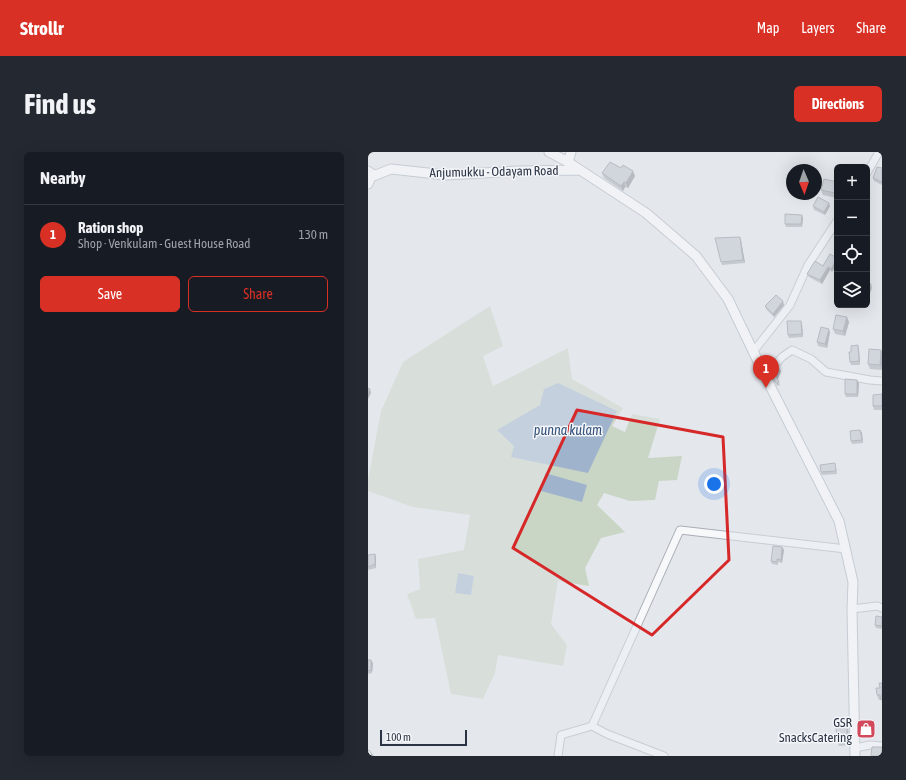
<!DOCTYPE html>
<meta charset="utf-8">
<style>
:root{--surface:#171b24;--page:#242831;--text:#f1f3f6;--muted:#9ea1a6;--line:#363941;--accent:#d93025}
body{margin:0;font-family:"Asap Condensed",sans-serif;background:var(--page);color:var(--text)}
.controls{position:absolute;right:12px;top:12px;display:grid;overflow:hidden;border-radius:6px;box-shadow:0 4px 16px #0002}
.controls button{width:36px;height:36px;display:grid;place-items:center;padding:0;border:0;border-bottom:1px solid var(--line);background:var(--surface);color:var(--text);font:20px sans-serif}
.compass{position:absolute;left:418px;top:12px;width:36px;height:36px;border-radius:50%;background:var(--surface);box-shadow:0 4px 16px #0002;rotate:178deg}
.scale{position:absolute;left:12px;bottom:10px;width:87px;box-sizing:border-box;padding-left:4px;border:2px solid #2b3445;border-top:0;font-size:11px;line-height:14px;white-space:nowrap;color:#2b3445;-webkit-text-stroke:3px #f4f6f9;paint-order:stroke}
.you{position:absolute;left:346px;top:332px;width:14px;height:14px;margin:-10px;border:3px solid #fff;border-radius:50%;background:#1a73e8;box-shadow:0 0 0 6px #1a73e833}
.badge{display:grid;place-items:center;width:26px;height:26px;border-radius:50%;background:var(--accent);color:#fff;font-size:13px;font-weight:700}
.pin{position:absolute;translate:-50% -33px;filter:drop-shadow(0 1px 2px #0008)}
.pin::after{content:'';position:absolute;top:21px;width:14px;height:12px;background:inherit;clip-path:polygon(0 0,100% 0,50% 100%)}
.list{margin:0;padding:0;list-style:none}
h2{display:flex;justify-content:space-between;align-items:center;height:52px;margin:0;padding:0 16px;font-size:17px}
h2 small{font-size:13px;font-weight:400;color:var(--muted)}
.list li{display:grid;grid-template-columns:26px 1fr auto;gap:12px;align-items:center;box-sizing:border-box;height:60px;padding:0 16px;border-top:1px solid var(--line)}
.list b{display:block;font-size:15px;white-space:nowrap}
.list p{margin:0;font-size:13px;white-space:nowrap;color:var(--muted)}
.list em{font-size:13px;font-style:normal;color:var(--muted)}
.actions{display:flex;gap:8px;padding:12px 16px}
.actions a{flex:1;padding:9px 0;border:1px solid var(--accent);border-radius:6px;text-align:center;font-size:14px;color:var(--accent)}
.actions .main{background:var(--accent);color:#fff}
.icon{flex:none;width:22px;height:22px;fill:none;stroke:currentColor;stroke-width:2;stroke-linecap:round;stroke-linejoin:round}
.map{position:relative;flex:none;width:514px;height:604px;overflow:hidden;border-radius:6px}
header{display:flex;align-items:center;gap:24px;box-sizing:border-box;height:56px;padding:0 20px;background:var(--accent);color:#fff}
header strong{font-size:19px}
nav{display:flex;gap:22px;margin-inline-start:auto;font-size:14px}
.intro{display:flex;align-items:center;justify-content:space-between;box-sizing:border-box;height:96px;padding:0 24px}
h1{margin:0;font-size:28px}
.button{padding:10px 18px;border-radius:6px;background:var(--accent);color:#fff;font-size:14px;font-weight:700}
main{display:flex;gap:24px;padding:0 24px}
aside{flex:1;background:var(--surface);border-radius:6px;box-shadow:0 4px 16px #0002}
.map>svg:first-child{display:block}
</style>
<header>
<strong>Strollr</strong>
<nav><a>Map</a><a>Layers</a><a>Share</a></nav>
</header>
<div class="intro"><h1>Find us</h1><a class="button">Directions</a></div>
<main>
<aside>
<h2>Nearby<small></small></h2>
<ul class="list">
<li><span class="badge">1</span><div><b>Ration shop</b><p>Shop · Venkulam - Guest House Road</p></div><em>130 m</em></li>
</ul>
<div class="actions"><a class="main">Save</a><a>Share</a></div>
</aside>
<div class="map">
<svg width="514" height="604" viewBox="0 0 514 604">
<rect width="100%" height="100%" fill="#e4e7ec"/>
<!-- green -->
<path fill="#c9d6c5" d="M122,154l13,40 -20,10 10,30 75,-38 4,31 51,29 -11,18 13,6 7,-18 28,5 -12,39 34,-2 -5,24 -18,1 -4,19 -25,1 -26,-8 -7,12 28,27 -24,6 -16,30 4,18 -31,-5 -7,43 16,21 -4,21 -65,-11 -3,18 -12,26 -32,-5 -16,-76 -19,1 -9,-25 13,-5 -2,-30 46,-9 6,-35 -57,-8 -45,-16v-11l13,-69 22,-49z"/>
<!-- water -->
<path fill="#9fb4cc" d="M190,231l59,28 -29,62 -77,-16 3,-11 -17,-16 43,-25 4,-16z
M177,321l42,12 -5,17 -41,-11z
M90,421l16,3 -3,19 -16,-2z"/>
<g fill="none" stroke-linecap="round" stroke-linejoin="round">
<!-- minor casing -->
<g stroke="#a9aeb7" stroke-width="9">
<path id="minor" d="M0,18l8,5
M499,21l12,-21
M385,200l37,-47 18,-40 29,-44
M397,224l17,-19 10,-7 19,9 15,13 44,8 12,1
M484,457l25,-3 5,2
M224,574l15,8 57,22
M487,596l15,-3 12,1
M190,604l3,-21 31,-9 88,-196 166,19"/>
</g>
<!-- major casing -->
<g stroke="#a3abb8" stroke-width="11">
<path id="major" d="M181,0l19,10 78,51 50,43 32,43 37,77 74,145 14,61 -1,27 3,147
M200,10l3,-10
M0,32l3,-7 20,-8 55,6 72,-4 61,-1"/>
</g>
<!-- minor -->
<use href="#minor" stroke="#f7f8fa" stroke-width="7"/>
<!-- major -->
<use href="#major" stroke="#fff" stroke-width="9"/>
<!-- rail casing -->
<g stroke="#7d8696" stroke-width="3">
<path id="rail" d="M0,599l4,5"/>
</g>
<!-- rail -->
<use href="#rail" stroke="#f4f6f9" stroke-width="1.5" stroke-dasharray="4.5" stroke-linecap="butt"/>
</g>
<!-- wall -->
<path fill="#a1a5ae" d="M253,16l14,8 -7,12 -3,-1 -2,4 -19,-13 -2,-5z
M514,16v17l-8,-4 -1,-3z
M469,30v16l-14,-3 -2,-5z
M461,51l1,3 -5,9 -11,-5 -1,-4z
M435,66l-1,9h-16l-1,-3z
M373,88l4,23 -23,2 -1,-3z
M462,102l2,18 -2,-2 -8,14 -13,-7 -2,-3 16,-8z
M416,153l-10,12 -8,-8 -1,-3z
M481,170l-4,14 -10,-2 -2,-5z
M434,172l1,13 -14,1 -1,-3z
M462,180l-3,16 -9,-2 -1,-4z
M491,197l1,16h-9l-1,-3 1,-10z
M513,198l1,2v18l-12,-1 -2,-5z
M413,219l-3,8 2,6 -3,1 -6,-12z
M491,231l-1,14h-12l-1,-3z
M514,242v16h-8l-1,-4z
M492,278l2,3 1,10 -11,1 -1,-3z
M468,315l1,7 -15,1 -1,-3z
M414,395l2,3 -2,13 -4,-1v3l-6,-1 -1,-3z
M7,402l1,3v11l-8,2v-15z
M514,465v12l-6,-1 -1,-3z
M0,508l5,3 -1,10 -4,1z
M512,536l2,12h-3l-2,-5z
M479,568l1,5 1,20 -10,1 -2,-5 1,-14z"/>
<!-- shaded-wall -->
<path fill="#83868d" d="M265,19l2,5 -7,12 -2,-5z
M256,30l1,5 -2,4 -2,-5z
M469,34v12l-2,-5z
M461,51l1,3 -5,9 -1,-3z
M434,63l1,3 -1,9 -1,-3z
M372,85l1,3 4,23 -2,-3z
M469,107v5l-5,8 -1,-3z
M460,115l2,3 -8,14 -2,-4z
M503,132l1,4 -5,14v-6z
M415,149l1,4 -10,12 -1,-3z
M479,165l2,5 -4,14 -2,-5z
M433,169l1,3 1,13 -1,-3z
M461,177l1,3 -3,16 -2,-4z
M490,193l1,4 1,16 -1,-4z
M513,198l1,2v18l-2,-5z
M411,216l2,3 -4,9 -1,-4z
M489,228l2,3 -1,14 -1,-3z
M2,237l1,4 -3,6v-6z
M492,278l2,3 1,10 -1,-3z
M414,395l2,3 -2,13 -1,-3z
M7,402l1,3v11l-1,-4z
M3,508l2,3 -1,10 -1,-3z
M479,568l1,5 1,20 -2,-5z"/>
<!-- building -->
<path fill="#bbc0ca" stroke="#83868d" d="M242,10l11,6 2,-3 10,6 -7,12 -2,-1 -3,4 -19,-13z
M509,15l5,1v14l-9,-4z
M456,27l13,3v4l-2,7 -14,-3z
M450,45l11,6 -5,9 -11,-6z
M417,62l17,1 -1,9h-16z
M372,85l3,23 -22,2 -6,-24z
M462,102l7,4v1l-6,10 -3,-2 -8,13 -13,-6 8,-13 8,5z
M499,131l4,1 -4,12z
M408,143l7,6 -10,13 -8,-8z
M468,163l11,2 -4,14 -10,-2z
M419,169h14l1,13 -14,1z
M453,175l8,2 -4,15 -8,-2z
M490,193l1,16 -9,1 -1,-10h2v-6z
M501,197l12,1 -1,15 -12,-1z
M408,215l3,1 -3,8 3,6 -3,1 -5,-9z
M477,227l12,1v14h-12z
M0,236l2,1 -2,4z
M514,242v12h-9v-11z
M492,278l2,10 -11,1 -1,-10z
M467,311l1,8 -15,1 -1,-7z
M405,394l9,1 -1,13 -4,-1v3l-6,-1z
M7,402v10l-7,3v-12z
M508,464l6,1v9l-7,-1z
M0,508h3v10l-3,1z
M511,531h3v17h-1l-1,-5h-3l-1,-7h4z
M470,568h9v20l-10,1 -1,-14h2z
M504,595h10v9h-11z"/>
<!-- marked area -->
<path d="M0 0H514V604H0ZM209,258l146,27 6,123 -77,75 -139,-87z" fill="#e4e7ec" fill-opacity=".55" fill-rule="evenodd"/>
<path fill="none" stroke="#d62828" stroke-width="3" stroke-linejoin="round" d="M209,258l146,27 6,123 -77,75 -139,-87z"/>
<!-- icons -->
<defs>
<g id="shop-square" transform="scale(1)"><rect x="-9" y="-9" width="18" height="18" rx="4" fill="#d1495b" stroke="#f4f6f9"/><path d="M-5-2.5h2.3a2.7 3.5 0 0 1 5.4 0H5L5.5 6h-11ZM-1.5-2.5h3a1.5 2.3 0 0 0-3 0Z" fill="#fff"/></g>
</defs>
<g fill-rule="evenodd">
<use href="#shop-square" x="498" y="577"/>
</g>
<g text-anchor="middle" stroke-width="3" stroke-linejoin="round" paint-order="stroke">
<!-- street labels -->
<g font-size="13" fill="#2b3445" stroke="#f4f6f9">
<text transform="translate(126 19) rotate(-1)" y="5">Anjumukku - Odayam Road</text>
</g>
<!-- poi labels -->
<g font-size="13" fill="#2b3445" stroke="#f4f6f9" text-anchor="end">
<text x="484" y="575">GSR<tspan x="484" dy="15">SnacksCatering</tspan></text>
</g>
<!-- water labels -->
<g font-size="14" font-style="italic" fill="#34527a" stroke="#f4f6f9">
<text x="200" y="283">punna kulam</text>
</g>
</g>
</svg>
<div class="controls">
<button>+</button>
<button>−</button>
<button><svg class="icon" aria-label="locate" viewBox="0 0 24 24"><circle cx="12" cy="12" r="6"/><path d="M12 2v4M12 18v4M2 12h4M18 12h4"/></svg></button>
<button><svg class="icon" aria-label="layers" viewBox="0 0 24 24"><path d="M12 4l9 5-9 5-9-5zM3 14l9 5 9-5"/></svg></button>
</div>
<svg class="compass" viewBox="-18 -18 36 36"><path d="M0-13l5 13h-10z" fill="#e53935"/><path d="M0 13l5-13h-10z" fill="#9ea1a6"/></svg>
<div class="scale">100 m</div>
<div class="you"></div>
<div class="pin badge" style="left:398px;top:236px">1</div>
</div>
</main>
